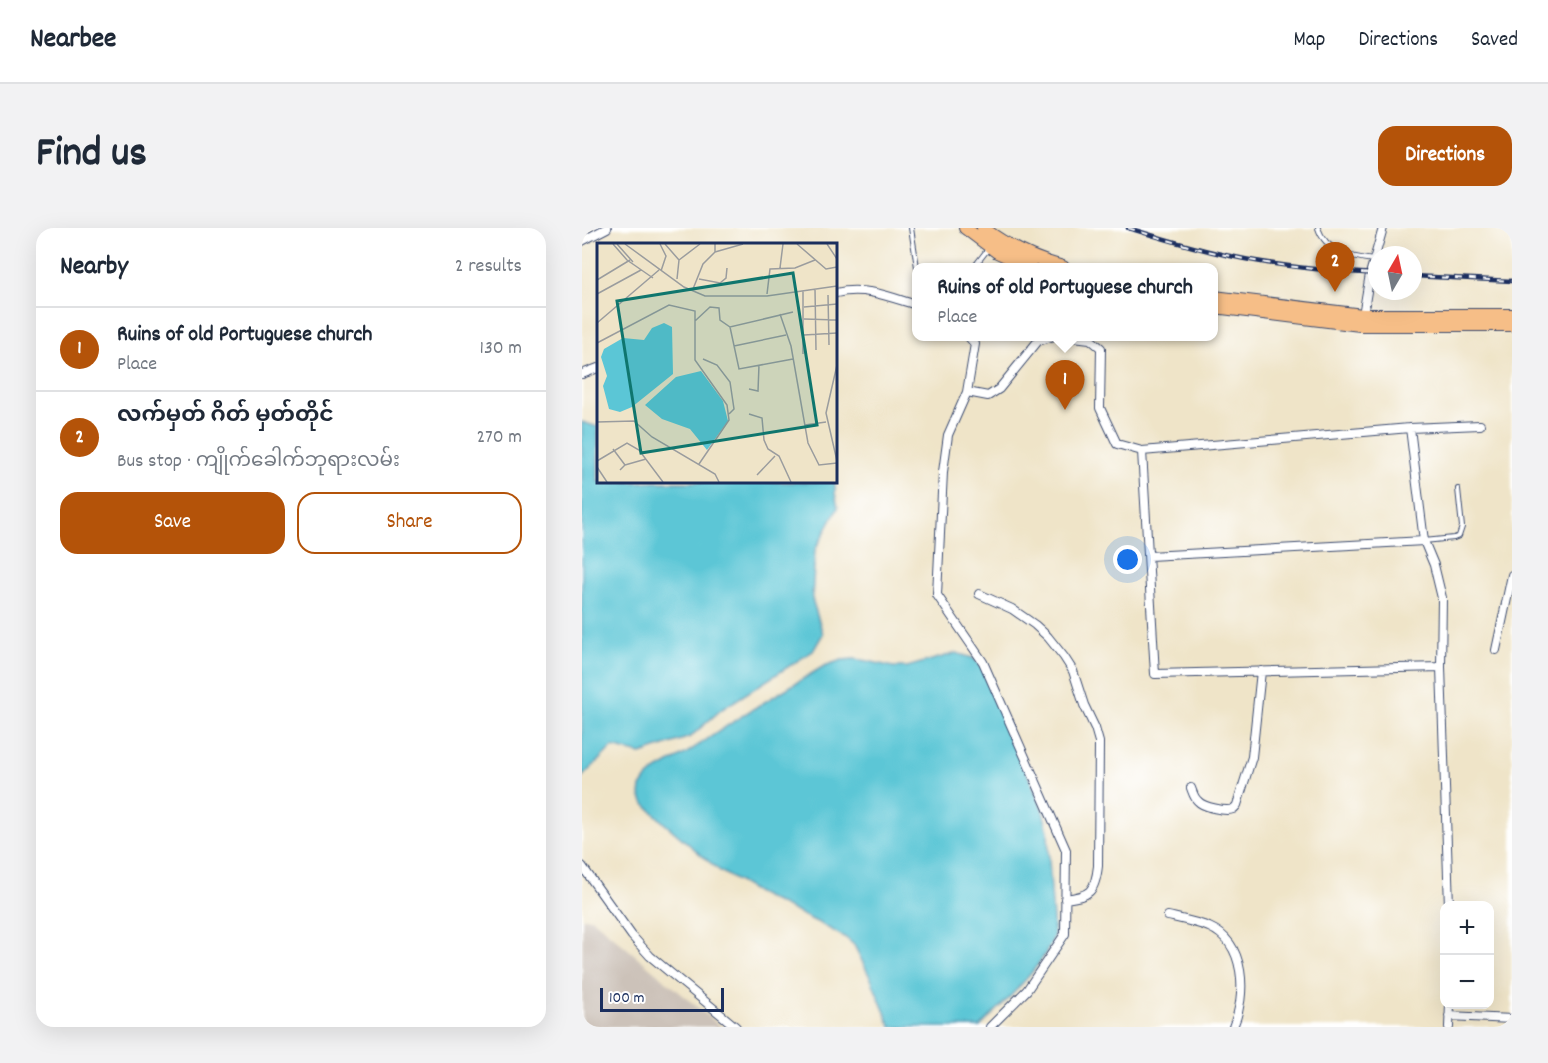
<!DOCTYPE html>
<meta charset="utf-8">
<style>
:root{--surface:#fff;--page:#f2f2f3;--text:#1f2937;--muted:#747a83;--line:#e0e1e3;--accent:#b45309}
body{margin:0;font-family:Dekko,"Noto Sans Myanmar",sans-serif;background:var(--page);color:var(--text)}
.controls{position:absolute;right:18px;bottom:18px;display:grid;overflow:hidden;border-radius:12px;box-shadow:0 6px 24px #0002}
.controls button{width:54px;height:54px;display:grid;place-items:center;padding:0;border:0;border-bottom:2px solid var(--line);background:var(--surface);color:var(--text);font:30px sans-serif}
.compass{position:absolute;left:786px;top:18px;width:54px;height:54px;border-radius:50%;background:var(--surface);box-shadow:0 6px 24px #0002;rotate:9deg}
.scale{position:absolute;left:18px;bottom:15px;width:124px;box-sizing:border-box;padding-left:6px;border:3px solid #1b2f5e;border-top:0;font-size:16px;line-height:21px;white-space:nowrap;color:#1b2f5e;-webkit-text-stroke:4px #fff;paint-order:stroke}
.you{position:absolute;left:546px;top:332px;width:21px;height:21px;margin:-15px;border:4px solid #fff;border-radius:50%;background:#1a73e8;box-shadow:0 0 0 9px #1a73e833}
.badge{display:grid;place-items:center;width:39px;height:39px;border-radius:50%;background:var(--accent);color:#fff;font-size:20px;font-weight:700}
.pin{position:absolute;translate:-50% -50px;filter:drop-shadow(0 2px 3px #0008)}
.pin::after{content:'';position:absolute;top:32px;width:21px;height:18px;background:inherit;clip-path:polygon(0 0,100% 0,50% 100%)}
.popup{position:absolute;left:330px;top:35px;width:306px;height:78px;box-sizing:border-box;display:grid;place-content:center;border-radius:12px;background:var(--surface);filter:drop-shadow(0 2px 4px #0005);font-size:20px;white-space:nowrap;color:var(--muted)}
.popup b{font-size:22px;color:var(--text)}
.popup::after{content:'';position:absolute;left:50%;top:100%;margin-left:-12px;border:12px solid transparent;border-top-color:var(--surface)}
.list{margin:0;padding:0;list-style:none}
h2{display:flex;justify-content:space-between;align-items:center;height:78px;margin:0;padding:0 24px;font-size:26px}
h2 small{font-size:20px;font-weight:400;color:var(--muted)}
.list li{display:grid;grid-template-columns:39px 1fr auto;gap:18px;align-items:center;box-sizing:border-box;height:84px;padding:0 24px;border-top:2px solid var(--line)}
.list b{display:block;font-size:22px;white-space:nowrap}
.list p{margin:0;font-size:20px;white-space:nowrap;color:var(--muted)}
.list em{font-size:20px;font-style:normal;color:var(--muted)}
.actions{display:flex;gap:12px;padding:18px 24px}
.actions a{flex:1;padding:14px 0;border:2px solid var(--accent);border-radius:18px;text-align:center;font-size:21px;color:var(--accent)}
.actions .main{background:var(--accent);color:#fff}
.map{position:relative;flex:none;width:930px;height:799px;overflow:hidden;border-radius:18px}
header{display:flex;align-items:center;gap:36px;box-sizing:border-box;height:84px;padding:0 30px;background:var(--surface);border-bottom:2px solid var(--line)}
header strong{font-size:28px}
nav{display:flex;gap:33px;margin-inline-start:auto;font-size:21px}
.intro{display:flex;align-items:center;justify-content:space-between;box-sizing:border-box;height:144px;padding:0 36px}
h1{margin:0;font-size:42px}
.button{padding:15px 27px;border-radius:18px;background:var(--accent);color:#fff;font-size:21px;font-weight:700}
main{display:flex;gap:36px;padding:0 36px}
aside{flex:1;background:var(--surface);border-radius:18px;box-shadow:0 6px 24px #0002}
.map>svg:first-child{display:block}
</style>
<header>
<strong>Nearbee</strong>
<nav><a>Map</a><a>Directions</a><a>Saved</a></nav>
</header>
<div class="intro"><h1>Find us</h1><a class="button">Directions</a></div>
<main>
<aside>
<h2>Nearby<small>2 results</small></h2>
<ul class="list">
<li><span class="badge">1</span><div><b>Ruins of old Portuguese church</b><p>Place</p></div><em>130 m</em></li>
<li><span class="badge">2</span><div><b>လက်မှတ် ဂိတ် မှတ်တိုင်</b><p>Bus stop · ကျိုက်ခေါက်ဘုရားလမ်း</p></div><em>270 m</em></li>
</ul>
<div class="actions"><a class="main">Save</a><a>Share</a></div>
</aside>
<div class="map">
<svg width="930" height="799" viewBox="0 0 930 799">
<rect width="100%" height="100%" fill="#fff"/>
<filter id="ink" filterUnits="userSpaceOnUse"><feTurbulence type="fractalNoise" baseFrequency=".0167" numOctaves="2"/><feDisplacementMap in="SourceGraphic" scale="12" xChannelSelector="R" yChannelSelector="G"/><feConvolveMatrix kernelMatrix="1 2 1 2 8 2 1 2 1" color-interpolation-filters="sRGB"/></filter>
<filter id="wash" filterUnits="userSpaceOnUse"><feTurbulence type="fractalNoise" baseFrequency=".008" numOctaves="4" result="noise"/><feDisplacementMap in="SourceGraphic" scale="24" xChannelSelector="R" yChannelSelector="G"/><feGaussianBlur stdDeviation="1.35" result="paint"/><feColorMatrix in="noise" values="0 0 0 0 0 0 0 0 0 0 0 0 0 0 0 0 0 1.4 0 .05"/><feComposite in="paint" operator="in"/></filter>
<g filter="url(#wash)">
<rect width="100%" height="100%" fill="#efe4c8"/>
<!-- industrial -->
<path fill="#ccc2b9" d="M0,690h9l130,109h-139z"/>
<!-- water -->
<path fill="#5bc6d6" stroke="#3b7a9a" stroke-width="1.5" d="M0,194l16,5v55h237v11l3,15 -23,42 -3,49 11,35 -10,17 -91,58 -32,28 -49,17 -29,-7 -30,30z
M374,425l17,5 9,9 60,141 6,23 1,29 5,74c-5,27 -54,73 -74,93h-89l-20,-48 -17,-34 -8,-7 -25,-14 -64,-31 -37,-22 -56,-48 -21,-21 -3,-7 1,-8 6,-9 8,-7 30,-17 63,-42 76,-46 18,-6 12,-1 14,2 25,6h14z"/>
</g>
<g filter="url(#ink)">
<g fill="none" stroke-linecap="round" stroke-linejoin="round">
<!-- service casing -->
<g stroke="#3b4a6e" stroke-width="6">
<path id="service" d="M329,0l6,39
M736,0c8,24 33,29 55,32
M392,39l14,-18
M842,313l30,-3 5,-2 3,-9 -4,-38"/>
</g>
<!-- minor casing -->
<g stroke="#3b4a6e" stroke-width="10">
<path id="minor" d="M0,13l25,-13
M254,65c28,-7 54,4 80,12
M781,87l7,-41 13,-46
M386,108l7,8 -8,48 -19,43 -5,37 -6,123 46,67 83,188 -1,84 -38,56 -37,37
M483,108l25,3 11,9 -1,60 17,36 25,7 268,-23 70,-3
M0,146l16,-6
M385,164l21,4 11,-7 39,-48 16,-5
M828,200l14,113 10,24 8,33 -1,69 8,239
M560,223l13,223 286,-7
M567,328l275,-15
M397,366l33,15 23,16 13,12 16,20 9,14 11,34 11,23 4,14 -1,124c-3,26 -8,30 -33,33
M914,422l16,-75
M609,560c2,5 3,10 7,13 5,6 28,11 35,8 2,-1 3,-3 4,-4l15,-48 9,-86
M0,638l50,70 18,20 86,71
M586,688c13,3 28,6 41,11 37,16 38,68 24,100
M867,788l63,3
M867,799l1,-23"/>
</g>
<!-- primary casing -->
<g stroke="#3b4a6e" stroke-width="14">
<path id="primary" d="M383,0l32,24 33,15
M401,0c25,19 50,31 80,39
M632,69l149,18h149
M632,79l146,18h152"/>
</g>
<!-- service -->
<use href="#service" stroke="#fff" stroke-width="4"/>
<!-- minor -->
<use href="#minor" stroke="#fff" stroke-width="8"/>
<!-- primary -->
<use href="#primary" stroke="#f6be87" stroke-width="12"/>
<!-- rail casing -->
<g stroke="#1b2f5e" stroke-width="4.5">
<path id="rail" d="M546,0c36,11 71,22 107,29 46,10 95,14 142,17
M831,48l99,5"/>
</g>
<!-- rail -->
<use href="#rail" stroke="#fff" stroke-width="2" stroke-dasharray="7" stroke-linecap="butt"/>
</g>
</g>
<!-- overview -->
<g transform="translate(15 15)">
<rect width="240" height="240" fill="#efe4c8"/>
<path d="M67,80l8,4 1,47 -41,33 -12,5 -11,-3 -6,-23 4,-10 -6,-19 3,-8 19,-11 21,2 8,-12zM104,128l22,30 5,20 -21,29 -17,-21 -28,-10 -17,-14 31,-28z" fill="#5bc6d6"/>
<path fill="none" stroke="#9a9c9e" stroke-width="1.5" d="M16,1l14,16 26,18M20,1l16,18M28,1l59,43 21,9h62l70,-10M63,1l6,12 -5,15M68,1l14,16 -2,19M200,1l29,25 11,-2M230,1l10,15M118,9l28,-8M82,17l21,-16M183,25l3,-24M102,36l21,4 6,-5 1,-10M0,37l33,-20M96,46l10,-25 12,-12v-8M218,46l1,61M206,48v63M0,51l44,-24M170,51l3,-25 25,-1 20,-8M231,52l1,50M207,64l33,-3M183,71l11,32 17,97 11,22 18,-2M207,76l33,1M98,78l15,-14 9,1 1,12 10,7 63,-15M0,80l62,-53M133,84l9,42 54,-10M207,92l33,-2M0,100l72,-38 26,6v49l32,45 2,15 -30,44M137,103l52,-11M106,116l14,6 13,17 4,27 -5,5M240,122l-11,48 11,48M152,146l9,2 1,-26M152,171l13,4 2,22 4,9 11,7 12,26M0,179l37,-1 18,16 63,37 4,8M208,182l21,-3M16,206l12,16 -5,5M0,218l30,-18 12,7 24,32M28,222l21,-6M0,224l10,15M160,232l18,-19"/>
<path fill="#0f766e" fill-opacity="0.15" stroke="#0f766e" stroke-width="3" d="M196,30l24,152 -176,28 -24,-152z"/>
<rect width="240" height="240" fill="none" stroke="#1b2f5e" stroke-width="3"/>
</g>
</svg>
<div class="controls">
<button>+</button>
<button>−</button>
</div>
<svg class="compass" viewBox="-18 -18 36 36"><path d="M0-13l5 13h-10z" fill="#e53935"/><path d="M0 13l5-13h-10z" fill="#747a83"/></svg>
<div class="scale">100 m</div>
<div class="you"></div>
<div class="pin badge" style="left:483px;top:182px">1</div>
<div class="popup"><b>Ruins of old Portuguese church</b>Place</div>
<div class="pin badge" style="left:753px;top:64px">2</div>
</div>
</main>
